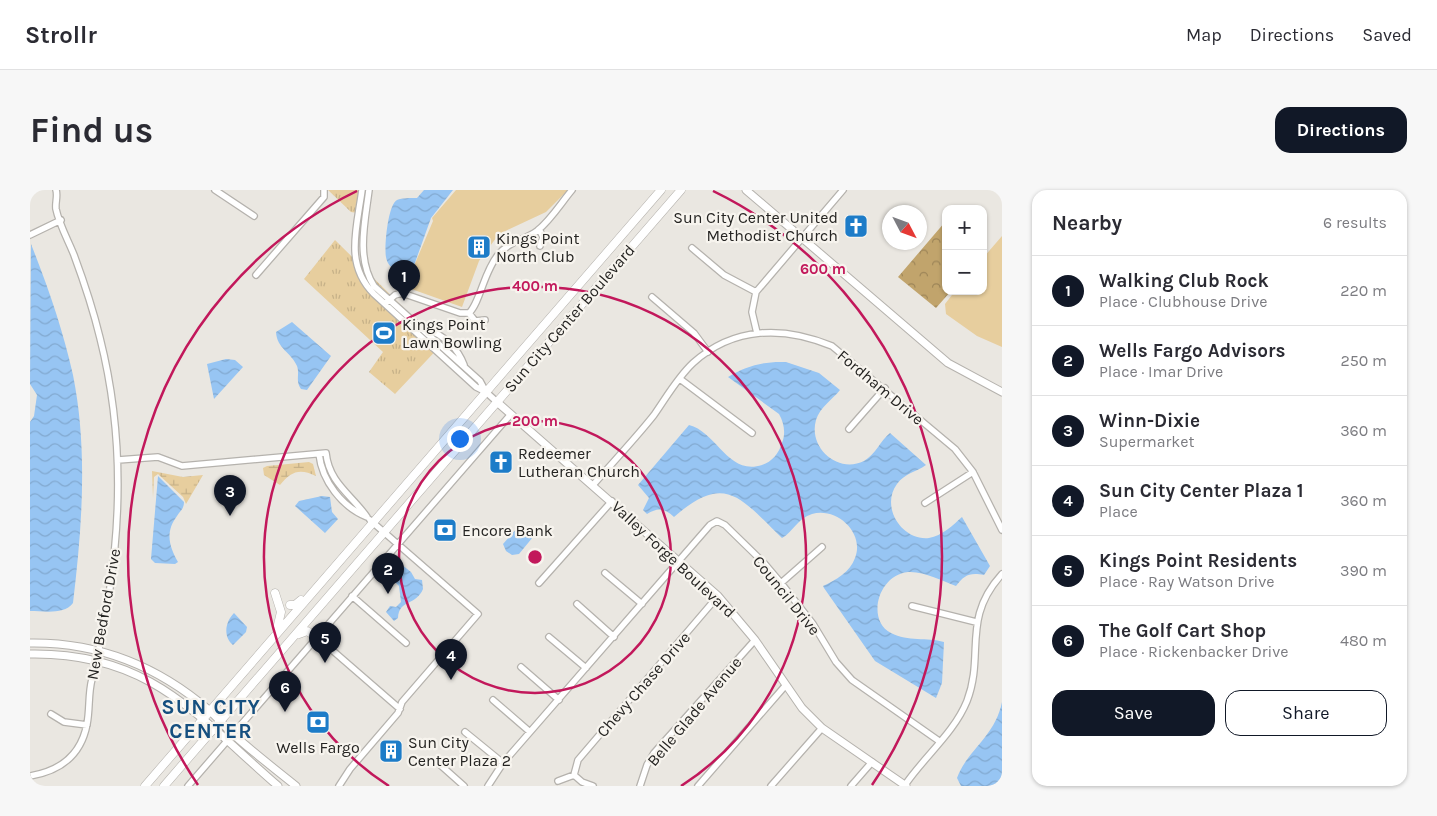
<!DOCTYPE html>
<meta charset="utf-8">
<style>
:root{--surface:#fff;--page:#f7f7f7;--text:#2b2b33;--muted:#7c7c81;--line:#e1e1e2;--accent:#111827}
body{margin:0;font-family:Karla,sans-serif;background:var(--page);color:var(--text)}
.controls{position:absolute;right:15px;top:15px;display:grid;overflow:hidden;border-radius:10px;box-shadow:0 1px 4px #0004}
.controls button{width:45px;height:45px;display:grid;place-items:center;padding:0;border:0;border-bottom:1px solid var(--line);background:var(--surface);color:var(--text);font:25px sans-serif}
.compass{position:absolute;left:852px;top:15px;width:45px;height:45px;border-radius:50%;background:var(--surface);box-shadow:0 1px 4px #0004;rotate:131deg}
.you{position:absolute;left:429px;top:248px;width:18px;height:18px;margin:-12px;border:4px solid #fff;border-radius:50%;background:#1a73e8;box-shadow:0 0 0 8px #1a73e833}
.badge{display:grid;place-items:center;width:32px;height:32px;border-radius:50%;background:var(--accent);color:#fff;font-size:16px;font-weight:700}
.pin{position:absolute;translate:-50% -41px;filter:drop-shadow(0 1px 2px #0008)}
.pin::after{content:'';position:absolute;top:26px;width:18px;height:15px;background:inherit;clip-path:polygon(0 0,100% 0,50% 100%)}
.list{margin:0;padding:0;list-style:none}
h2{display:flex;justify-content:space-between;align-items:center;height:65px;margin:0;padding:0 20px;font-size:21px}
h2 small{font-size:16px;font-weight:400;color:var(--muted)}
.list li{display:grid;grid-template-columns:32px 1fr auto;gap:15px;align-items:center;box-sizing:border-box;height:70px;padding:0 20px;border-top:1px solid var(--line)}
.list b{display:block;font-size:19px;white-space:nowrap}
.list p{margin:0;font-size:16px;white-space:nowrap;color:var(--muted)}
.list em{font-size:16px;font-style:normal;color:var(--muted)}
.actions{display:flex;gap:10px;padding:15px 20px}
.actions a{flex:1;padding:11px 0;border:1px solid var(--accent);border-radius:15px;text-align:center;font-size:18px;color:var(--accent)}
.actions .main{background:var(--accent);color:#fff}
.map{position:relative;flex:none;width:972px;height:596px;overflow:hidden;border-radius:15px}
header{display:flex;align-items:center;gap:30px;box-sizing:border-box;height:70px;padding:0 25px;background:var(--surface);border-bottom:1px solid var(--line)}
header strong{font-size:24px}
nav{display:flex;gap:28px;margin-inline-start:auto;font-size:18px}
.intro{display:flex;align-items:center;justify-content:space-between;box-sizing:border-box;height:120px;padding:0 30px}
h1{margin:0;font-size:35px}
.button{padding:12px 22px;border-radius:15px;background:var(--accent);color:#fff;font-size:18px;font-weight:700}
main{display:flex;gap:30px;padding:0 30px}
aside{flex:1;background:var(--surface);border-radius:15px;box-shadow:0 1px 4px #0004}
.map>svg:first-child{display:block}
</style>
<header>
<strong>Strollr</strong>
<nav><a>Map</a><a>Directions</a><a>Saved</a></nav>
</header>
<div class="intro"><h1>Find us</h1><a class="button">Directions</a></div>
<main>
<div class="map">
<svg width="972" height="596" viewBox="0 0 972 596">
<defs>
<pattern id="forest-crowns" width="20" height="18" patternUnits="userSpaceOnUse" patternTransform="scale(1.25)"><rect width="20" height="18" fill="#c1a46c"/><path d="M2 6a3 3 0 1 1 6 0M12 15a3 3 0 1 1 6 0" fill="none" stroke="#9d8558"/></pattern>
<pattern id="wetland-marsh" width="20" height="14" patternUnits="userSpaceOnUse" patternTransform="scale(1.25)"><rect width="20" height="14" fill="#e7ce9e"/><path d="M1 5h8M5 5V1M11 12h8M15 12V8" fill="none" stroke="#c6b188"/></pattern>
<pattern id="park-tufts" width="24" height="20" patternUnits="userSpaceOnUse" patternTransform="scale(1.25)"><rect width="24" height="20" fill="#e7ce9e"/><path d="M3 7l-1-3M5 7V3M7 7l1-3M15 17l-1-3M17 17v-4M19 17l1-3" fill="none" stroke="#c6b188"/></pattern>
<pattern id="water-waves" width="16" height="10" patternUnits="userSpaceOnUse" patternTransform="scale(1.25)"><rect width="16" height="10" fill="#97c5f3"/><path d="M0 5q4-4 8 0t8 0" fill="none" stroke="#82a9d0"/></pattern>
</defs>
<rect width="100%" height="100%" fill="#eae7e1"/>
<!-- green -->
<path fill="#e7ce9e" d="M426,0h112l-22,22 -47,22 -20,27 -17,46 -62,-22 -1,-10 12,-2 22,-52 -1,-3z
M972,46v111l-25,-11 -31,-22 -1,-10 10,-13h28v-33z"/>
<!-- forest -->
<path fill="url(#forest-crowns)" d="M915,32l1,69h5l-15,17 -38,-31z"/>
<!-- wetland -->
<path fill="url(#wetland-marsh)" d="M279,272l4,2 3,12c-16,-8 -25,-5 -36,9l-16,-10 -1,-7 4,-2z
M122,281l31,6 20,-2 -17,29 -3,-7 -25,-23 -4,3 -1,21z"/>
<!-- park -->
<path fill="url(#park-tufts)" d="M298,0h32l-3,23 -6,-1z
M305,50l79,78 29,25 -48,51 -26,-22 14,-20 -79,-73z"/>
<!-- water -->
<path fill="url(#water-waves)" d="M394,0h29l-22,28 -19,53c-5,4 -9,5 -14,1 -6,-3 -11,-8 -12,-15 -2,-10 2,-53 11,-57 5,-2 14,-2 20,-2z
M1,54c17,43 32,86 42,131 15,75 9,153 0,228 -9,12 -29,8 -43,8v-189l4,-6 3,-21 -7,-11z
M262,132l39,34 -24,34 -6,-1c-6,-8 -1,-15 -4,-23 -6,-14 -20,-17 -21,-34z
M196,169l9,1 8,7 -29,32 -7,-35z
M756,172l33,11 21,17c-8,10 -20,17 -24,30 -8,28 22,54 48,41 12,-7 16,-20 26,-28l36,32c-10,7 -21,8 -29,19 -17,23 5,57 32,54 13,-2 24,-13 33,-21l28,49 -6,9c-14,-3 -20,0 -28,11 -14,-5 -32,-15 -48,-14 -30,3 -42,48 -17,61 17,9 36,4 53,9l-2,41 -6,15 -61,-37 -51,-73 -1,-2c13,-6 27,-14 32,-28 10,-25 -18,-51 -43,-44 -14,4 -19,18 -30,24 -41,-39 -56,-67 -108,-21 -9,-9 -16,-10 -27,-3l-4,-4 6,-12 -11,-13 51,-60c28,7 39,51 73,40 10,-3 17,-12 20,-22 4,-10 2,-20 -3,-29l-51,-37c18,-11 36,-16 58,-15z
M128,286l26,26c0,7 -4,9 -7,14 -12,16 -8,30 1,46l-3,2 -20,-1 -4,-4z
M292,306l8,1 2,15 6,7 -13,14 -30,-27 4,-5z
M488,337l11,2 4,8 -14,17 -7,1 -6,-4 -3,-7z
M367,371l14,11 4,7 7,1 1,9c-7,17 -24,10 -25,29l-4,3 -8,-9 4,-6 6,1 5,-5 -2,-16 -4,-4 -10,-1 -3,-3z
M204,423l13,14 -1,5 -13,13c-10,-8 -8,-23 1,-32z
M972,512v84h-41l-4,-8c10,-28 38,-41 45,-76z"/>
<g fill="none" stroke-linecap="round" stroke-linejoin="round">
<!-- minor casing -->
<g stroke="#b5b2ad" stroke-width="8">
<path id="minor" d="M185,0l39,26
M332,0c-5,38 -18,74 12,104l102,93 10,5 11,10
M339,0c-4,32 -13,68 5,96l106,95 6,11
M509,39l4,8 -3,9
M0,45l31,-15
M662,58l32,27 32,17
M226,85l68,-78v-7
M622,107l42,36 14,19
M355,114l10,-9 7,-2 58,20h9c11,-10 15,-42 29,-58 11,-14 25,-14 39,-24 14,-11 24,-28 35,-41
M439,123l6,8 10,-1
M395,138c18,7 32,18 39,37
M727,143l-5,-21 4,-20 87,-102
M650,189l72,54
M819,239l36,-41
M88,270l40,-3 24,9 144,-13c3,30 26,42 41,64 -25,-10 -45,-36 -48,-63
M563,295c20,-23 42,-46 61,-70 12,-17 23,-37 39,-52 41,-37 91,-37 139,-17l123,103 18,23 29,58
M895,313l48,-31
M575,383l37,31
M509,393l73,-82
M751,393l41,-36
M322,406l54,47
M547,414l37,33
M882,416l64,16
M287,447l83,72
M519,447l37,31
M491,477l38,33
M463,510l37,32
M21,524l13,8 23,3
M435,542l38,31
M203,544l278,-320
M407,572l27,24
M544,585l4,-15 140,-164
M0,586c30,-5 51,-20 57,-52 3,-15 1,-30 5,-45 28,-114 37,-226 8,-341 -7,-29 -16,-56 -26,-83 -6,-15 -15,-31 -18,-46 -1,-6 2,-13 0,-19
M528,591l16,-6 8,7 11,4
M875,595c19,-28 49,-52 62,-84 18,-47 -6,-82 35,-127
M158,596l39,-45
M309,596l11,-17 48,-56 4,-11 76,-88 -108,-94
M458,596l15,-23 207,-238 7,-4 8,4 39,38 17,20 32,41 23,38 16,18 87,61
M610,596l7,-21 7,-12 101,-113
M668,596l87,-100
M741,596l51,-58
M821,596l21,-24"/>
</g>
<!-- tertiary casing -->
<g stroke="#b5b2ad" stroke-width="9">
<path id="tertiary" d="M716,0l202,173 54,29
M467,212l221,194 37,44 47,68 20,20 84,58
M0,453c69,-1 128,23 180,68 9,8 16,17 24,24 20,18 41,34 62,51
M0,464c119,-2 166,61 248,132"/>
</g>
<!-- secondary casing -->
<g stroke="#b5b2ad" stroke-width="9">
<path id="secondary" d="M245,403l6,19 -4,17
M260,415h5l6,-5
M269,444l8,-3 10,6
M115,596l516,-596
M134,596l517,-596"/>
</g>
<!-- minor -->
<use href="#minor" stroke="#fff" stroke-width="5.5"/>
<!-- tertiary -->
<use href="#tertiary" stroke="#fff" stroke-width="7"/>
<!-- secondary -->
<use href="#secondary" stroke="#fff" stroke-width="8"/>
</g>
<!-- distance rings -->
<g fill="none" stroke="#c2185b" stroke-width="2.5">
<circle cx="505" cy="367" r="136"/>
<path d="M359 596A271 271 0 1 1 651 596"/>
<path d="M168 595A407 407 0 0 1 327 1M683 1A407 407 0 0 1 842 595"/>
</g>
<!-- icons -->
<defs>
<g id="church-square" transform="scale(1.25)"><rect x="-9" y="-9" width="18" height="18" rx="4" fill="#1d7cc8" stroke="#f7f4ee"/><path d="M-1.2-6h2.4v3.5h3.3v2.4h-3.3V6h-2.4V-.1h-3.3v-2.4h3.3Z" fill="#fff"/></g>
<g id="building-square" transform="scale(1.25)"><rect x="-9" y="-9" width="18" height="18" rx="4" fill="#1d7cc8" stroke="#f7f4ee"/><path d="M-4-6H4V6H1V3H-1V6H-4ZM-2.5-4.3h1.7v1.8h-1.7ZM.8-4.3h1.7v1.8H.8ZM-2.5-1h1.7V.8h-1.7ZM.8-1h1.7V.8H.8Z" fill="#fff"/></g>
<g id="stadium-square" transform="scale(1.25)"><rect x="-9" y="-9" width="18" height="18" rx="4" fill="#1d7cc8" stroke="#f7f4ee"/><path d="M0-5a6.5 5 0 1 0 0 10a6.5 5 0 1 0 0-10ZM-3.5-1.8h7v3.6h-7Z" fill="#fff"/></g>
<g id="bank-square" transform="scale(1.25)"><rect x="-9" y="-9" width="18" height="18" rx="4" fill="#1d7cc8" stroke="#f7f4ee"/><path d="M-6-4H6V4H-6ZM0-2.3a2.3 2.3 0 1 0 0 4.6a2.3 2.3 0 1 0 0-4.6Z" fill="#fff"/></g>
</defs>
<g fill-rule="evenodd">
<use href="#church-square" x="826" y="36"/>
<use href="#building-square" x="449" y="57"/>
<use href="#stadium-square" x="354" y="143"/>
<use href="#church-square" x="471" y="272"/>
<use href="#bank-square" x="415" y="340"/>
<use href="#bank-square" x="288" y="532"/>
<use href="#building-square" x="361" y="561"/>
</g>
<g text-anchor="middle" stroke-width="4.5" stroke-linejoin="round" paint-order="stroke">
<!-- poi labels -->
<g font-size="16" fill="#252422" stroke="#f7f4ee" text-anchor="start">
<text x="808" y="33" text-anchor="end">Sun City Center United<tspan x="808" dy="18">Methodist Church</tspan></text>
<text x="466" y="54">Kings Point<tspan x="466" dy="18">North Club</tspan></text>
<text x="372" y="140">Kings Point<tspan x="372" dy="18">Lawn Bowling</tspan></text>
<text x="488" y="269">Redeemer<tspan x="488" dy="18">Lutheran Church</tspan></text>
<text x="432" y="346">Encore Bank</text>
<text x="378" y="558">Sun City<tspan x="378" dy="18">Center Plaza 2</tspan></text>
<text x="288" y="563" text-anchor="middle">Wells Fargo</text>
</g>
<!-- street labels -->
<g font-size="16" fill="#252422" stroke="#f7f4ee">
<text transform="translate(539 128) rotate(-49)" y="6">Sun City Center Boulevard</text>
<text transform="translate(851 197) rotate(40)" y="6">Fordham Drive</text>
<text transform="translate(644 369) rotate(43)" y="6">Valley Forge Boulevard</text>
<text transform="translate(757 405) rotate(51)" y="6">Council Drive</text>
<text transform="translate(73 424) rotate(-80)" y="6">New Bedford Drive</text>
<text transform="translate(613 494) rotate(-49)" y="6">Chevy Chase Drive</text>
<text transform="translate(664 521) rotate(-50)" y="6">Belle Glade Avenue</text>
</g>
<!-- district labels -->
<g font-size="21" font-weight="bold" letter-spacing="1" fill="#154f7f" stroke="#f7f4ee">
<text x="181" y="524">SUN CITY<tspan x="181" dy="24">CENTER</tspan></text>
</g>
</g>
<circle cx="505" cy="367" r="8" fill="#c2185b" stroke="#f7f4ee" stroke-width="2.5"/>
<g font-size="15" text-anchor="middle" font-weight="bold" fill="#c2185b" stroke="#f7f4ee" stroke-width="4.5" stroke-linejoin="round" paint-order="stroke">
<text x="793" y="84">600 m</text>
<text x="505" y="101">400 m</text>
<text x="505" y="236">200 m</text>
</g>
</svg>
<div class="controls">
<button>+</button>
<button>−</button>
</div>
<svg class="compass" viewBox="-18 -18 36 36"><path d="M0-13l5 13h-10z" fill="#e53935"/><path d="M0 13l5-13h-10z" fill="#7c7c81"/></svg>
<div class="you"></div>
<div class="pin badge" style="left:374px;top:111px">1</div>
<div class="pin badge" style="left:358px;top:404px">2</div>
<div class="pin badge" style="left:200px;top:326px">3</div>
<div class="pin badge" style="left:421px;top:490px">4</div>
<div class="pin badge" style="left:295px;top:473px">5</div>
<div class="pin badge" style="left:255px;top:522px">6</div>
</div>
<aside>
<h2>Nearby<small>6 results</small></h2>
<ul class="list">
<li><span class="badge">1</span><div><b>Walking Club Rock</b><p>Place · Clubhouse Drive</p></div><em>220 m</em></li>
<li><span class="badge">2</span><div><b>Wells Fargo Advisors</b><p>Place · Imar Drive</p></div><em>250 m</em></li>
<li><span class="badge">3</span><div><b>Winn-Dixie</b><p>Supermarket</p></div><em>360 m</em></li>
<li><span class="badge">4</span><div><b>Sun City Center Plaza 1</b><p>Place</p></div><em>360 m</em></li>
<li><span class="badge">5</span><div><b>Kings Point Residents</b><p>Place · Ray Watson Drive</p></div><em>390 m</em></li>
<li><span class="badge">6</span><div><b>The Golf Cart Shop</b><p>Place · Rickenbacker Drive</p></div><em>480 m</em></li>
</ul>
<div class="actions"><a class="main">Save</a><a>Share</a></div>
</aside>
</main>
